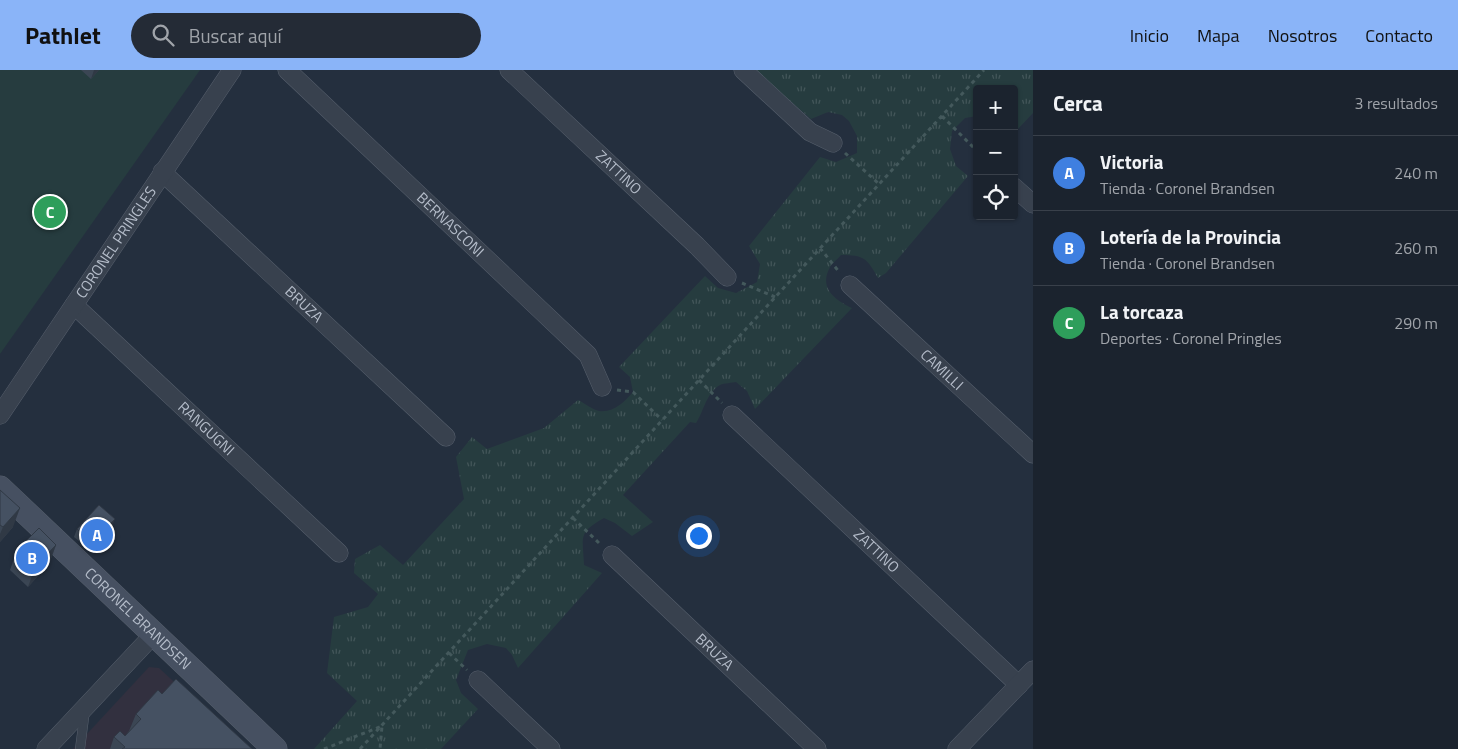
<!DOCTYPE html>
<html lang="es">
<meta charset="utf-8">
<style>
:root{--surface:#1b232e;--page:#242b36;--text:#f1f3f6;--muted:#a0a4aa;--line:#39404a;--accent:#8ab4f8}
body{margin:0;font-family:"Titillium Web",sans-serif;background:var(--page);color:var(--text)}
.controls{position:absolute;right:15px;top:15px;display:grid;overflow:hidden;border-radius:5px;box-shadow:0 1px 4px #0004}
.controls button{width:45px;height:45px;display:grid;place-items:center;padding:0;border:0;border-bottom:1px solid var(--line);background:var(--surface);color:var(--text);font:25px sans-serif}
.you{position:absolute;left:698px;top:465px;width:18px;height:18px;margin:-12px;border:4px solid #fff;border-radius:50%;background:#1a73e8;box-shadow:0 0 0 8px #1a73e833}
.badge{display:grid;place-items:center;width:32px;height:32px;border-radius:50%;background:var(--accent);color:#fff;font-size:16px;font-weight:700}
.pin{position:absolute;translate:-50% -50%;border:2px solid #fff;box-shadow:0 1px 5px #0006}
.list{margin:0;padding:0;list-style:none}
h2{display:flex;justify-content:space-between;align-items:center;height:65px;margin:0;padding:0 20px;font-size:21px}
h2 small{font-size:16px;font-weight:400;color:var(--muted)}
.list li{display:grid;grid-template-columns:32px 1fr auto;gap:15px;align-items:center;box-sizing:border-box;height:75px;padding:0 20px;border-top:1px solid var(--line)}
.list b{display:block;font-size:19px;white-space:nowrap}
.list p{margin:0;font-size:16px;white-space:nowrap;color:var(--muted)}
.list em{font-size:16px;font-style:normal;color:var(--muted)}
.icon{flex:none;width:28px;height:28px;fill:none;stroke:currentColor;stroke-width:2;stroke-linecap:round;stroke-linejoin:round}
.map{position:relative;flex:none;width:1033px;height:679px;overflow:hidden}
header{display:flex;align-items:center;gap:30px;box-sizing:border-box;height:70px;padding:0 25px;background:var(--accent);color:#111}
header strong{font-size:24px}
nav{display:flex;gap:28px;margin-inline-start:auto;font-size:18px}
.search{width:350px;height:45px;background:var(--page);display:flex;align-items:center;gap:12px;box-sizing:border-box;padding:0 18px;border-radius:28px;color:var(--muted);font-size:19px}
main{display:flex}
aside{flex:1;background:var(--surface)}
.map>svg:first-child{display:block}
</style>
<header>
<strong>Pathlet</strong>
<div class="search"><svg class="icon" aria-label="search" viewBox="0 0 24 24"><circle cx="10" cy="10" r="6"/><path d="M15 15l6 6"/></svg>Buscar aquí</div>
<nav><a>Inicio</a><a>Mapa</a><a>Nosotros</a><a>Contacto</a></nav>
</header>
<main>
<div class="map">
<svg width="1033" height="679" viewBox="0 0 1033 679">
<defs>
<pattern id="grass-tufts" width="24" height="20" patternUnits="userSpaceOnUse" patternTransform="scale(1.25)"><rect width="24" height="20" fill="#263c3f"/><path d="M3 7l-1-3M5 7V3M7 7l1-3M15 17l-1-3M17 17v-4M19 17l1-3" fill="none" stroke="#435659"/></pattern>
</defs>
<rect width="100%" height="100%" fill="#242f3e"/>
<!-- medical -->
<path fill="#32303f" d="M149,597l10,1 88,81h-174z"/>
<!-- grass -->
<path fill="url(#grass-tufts)" d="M754,0h279v43l-19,20v-44h-37v27l-12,2 -13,13 -2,18 6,17 12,10 -82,97 -8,5c-11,-20 -14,-23 -37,-23 -3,4 -9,8 -11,12 -12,22 6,33 22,41l-97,101 -8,-18 -11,-9c-4,1 -12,1 -16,3 -14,8 -16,26 -24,38l-6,-1 -67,73 30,27 -21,14 -17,-13 -11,-5c-27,15 -21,19 -20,47l18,8 -84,95 -6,-13 -6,-7 -19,-4 -19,6 -12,30 5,13 17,16 -37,40h-127l43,-48 -30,-28 7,-56 34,-10 10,-13 -24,-21 1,-14 25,-14 23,20 61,-66 -8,-42 16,-20 15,12 57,-21 34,-28c6,3 15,10 21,11 15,2 25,-9 34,-19l-3,-15 -11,-10 86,-91 13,12 18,5 21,-11 3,-18 -11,-18 71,-89 16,5 21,-9v-17l-8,-15 -7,-6 -14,-3 -17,7z"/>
<!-- pitch -->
<path fill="#263c3f" d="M0,0h200l-200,284z"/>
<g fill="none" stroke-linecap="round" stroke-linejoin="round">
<!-- lane casing -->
<g stroke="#565f6c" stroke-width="10">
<path id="lane" d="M80,679l5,-39"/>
</g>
<!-- street casing -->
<g stroke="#565f6c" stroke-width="19">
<g id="street">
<path id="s1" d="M287,0l301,285 14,32"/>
<path id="s2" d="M509,0l188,176 30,31"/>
<path d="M743,0l67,62 23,11"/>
<path id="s3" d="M162,102l284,265"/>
<path d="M1014,117l19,17"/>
<path id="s4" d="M850,215l183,169"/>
<path id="s5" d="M74,235l265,248"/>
<path id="s6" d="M0,345l232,-345"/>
<path id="s7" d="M732,345l287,270"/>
<path id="s8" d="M612,485l205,194"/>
<path d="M478,610l73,69"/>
<path d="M46,679l107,-114"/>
<path d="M957,679l76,-79"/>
</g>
</g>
<!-- secondary casing -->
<g stroke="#565f6c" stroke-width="25">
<g id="secondary">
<path id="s9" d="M0,418l275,261"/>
</g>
</g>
<!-- path -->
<path stroke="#44595c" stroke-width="3" stroke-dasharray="4 4" stroke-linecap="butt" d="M942,46l35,35
M845,83l34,31
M820,178l20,25
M742,213l33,14
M699,310l23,23
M617,320l16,2 29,28
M573,448l27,26
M449,583l18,17
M324,679l58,-23 -2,23
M360,679l624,-679"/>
<!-- lane -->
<use href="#lane" stroke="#38414e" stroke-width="9"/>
<!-- street -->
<use href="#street" stroke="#38414e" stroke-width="18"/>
<!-- secondary -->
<use href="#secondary" stroke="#465061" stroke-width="24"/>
</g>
<!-- wall -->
<path fill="#3b4654" d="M81,0h18l-8,9z
M0,420l13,37 -13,15z
M112,456l-22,24 -16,-13 3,-8z
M56,475l-7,19 -21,23 -18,-17 7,-20z
M162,624l90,55h-142l4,-12 11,-1 4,-5 7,-17z"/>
<!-- shaded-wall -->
<path fill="#303945" d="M94,0h5l-8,9z
M20,438l-7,19 -13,15v-8l3,-7z
M115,449l-3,7 -22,24 2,-7z
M56,475l-7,19 -21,23 7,-20z"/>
<!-- building -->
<path fill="#455162" stroke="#303945" d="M0,420l20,18 -17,19 -3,-2z
M99,435l16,14 -23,24 -15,-14z
M39,458l17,17 -21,22 -18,-17z
M176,609l76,70h-130l3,-2 -11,-10 6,-6 5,5 16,-17 -5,-5 22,-24 4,4z"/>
<g text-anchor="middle" stroke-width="4" stroke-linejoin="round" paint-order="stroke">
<!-- street labels -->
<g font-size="15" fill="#b4bcc9" stroke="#1d2633">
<text dy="5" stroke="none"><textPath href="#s2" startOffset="150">ZATTINO</textPath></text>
<text dy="5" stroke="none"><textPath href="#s1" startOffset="225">BERNASCONI</textPath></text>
<text dy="5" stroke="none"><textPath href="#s6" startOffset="208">CORONEL PRINGLES</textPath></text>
<text dy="5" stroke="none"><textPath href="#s3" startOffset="194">BRUZA</textPath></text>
<text dy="5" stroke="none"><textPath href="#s4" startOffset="125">CAMILLI</textPath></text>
<text dy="5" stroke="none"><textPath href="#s5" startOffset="181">RANGUGNI</textPath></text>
<text dy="5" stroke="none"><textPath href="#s7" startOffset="198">ZATTINO</textPath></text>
<text dy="5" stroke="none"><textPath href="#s9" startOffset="190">CORONEL BRANDSEN</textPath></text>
<text dy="5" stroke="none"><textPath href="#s8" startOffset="141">BRUZA</textPath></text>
</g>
</g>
</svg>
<div class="controls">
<button>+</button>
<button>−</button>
<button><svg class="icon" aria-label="locate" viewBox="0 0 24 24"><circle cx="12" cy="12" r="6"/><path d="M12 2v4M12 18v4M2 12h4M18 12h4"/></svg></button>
</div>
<div class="you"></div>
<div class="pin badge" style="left:97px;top:465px;background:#3f7fe0">A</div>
<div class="pin badge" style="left:32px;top:488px;background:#3f7fe0">B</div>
<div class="pin badge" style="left:50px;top:142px;background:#2e9e5b">C</div>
</div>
<aside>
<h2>Cerca<small>3 resultados</small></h2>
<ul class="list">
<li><span class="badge" style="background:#3f7fe0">A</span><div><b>Victoria</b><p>Tienda · Coronel Brandsen</p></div><em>240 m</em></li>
<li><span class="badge" style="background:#3f7fe0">B</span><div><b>Lotería de la Provincia</b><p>Tienda · Coronel Brandsen</p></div><em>260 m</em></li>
<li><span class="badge" style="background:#2e9e5b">C</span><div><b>La torcaza</b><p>Deportes · Coronel Pringles</p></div><em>290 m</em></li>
</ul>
</aside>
</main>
